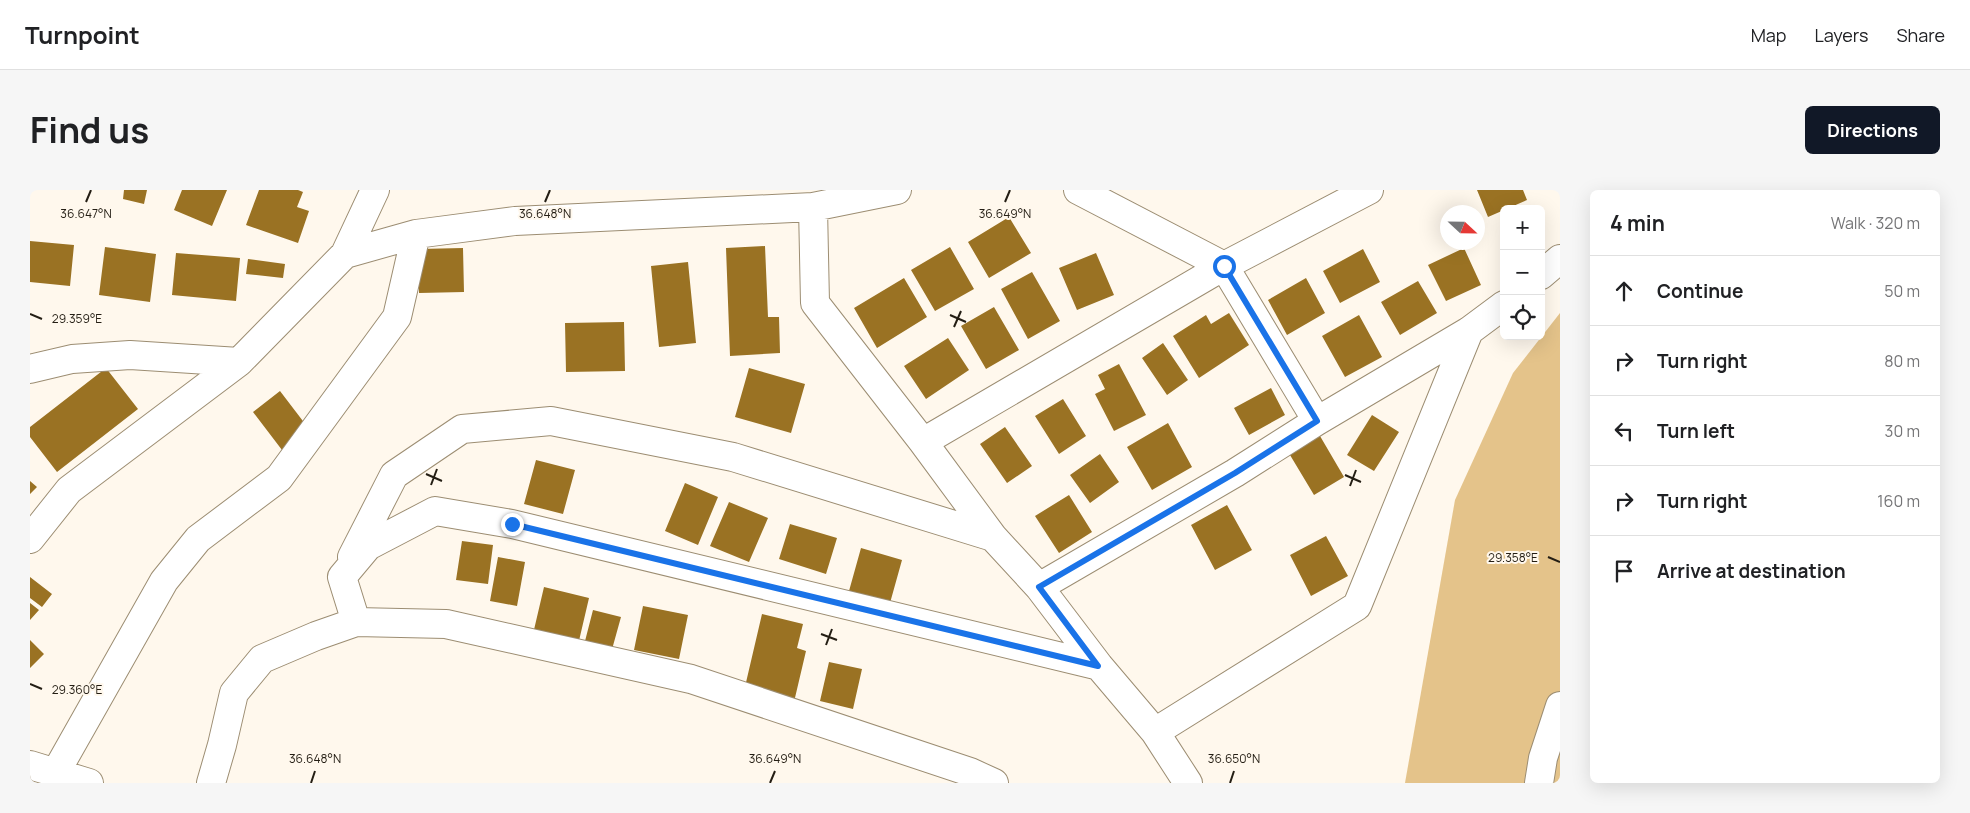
<!DOCTYPE html>
<meta charset="utf-8">
<style>
:root{--surface:#fff;--page:#f6f6f6;--text:#202124;--muted:#757577;--line:#e0e0e0;--accent:#111827}
body{margin:0;font-family:Manrope,sans-serif;background:var(--page);color:var(--text)}
.controls{position:absolute;right:15px;top:15px;display:grid;overflow:hidden;border-radius:8px;box-shadow:0 5px 20px #0002}
.controls button{width:45px;height:45px;display:grid;place-items:center;padding:0;border:0;border-bottom:1px solid var(--line);background:var(--surface);color:var(--text);font:25px sans-serif}
.compass{position:absolute;left:1410px;top:15px;width:45px;height:45px;border-radius:50%;background:var(--surface);box-shadow:0 5px 20px #0002;rotate:112deg}
.stop{position:absolute;width:15px;height:15px;margin:-11px;border:4px solid #1a73e8;border-radius:50%;background:#fff}
.stop.end{background:#1a73e8;border-color:#fff;box-shadow:0 1px 5px #0008}
.list{margin:0;padding:0;list-style:none}
h2{display:flex;justify-content:space-between;align-items:center;height:65px;margin:0;padding:0 20px;font-size:21px}
h2 small{font-size:16px;font-weight:400;color:var(--muted)}
.list li{display:grid;grid-template-columns:32px 1fr auto;gap:15px;align-items:center;box-sizing:border-box;height:70px;padding:0 20px;border-top:1px solid var(--line)}
.list b{display:block;font-size:19px;white-space:nowrap}
.list em{font-size:16px;font-style:normal;color:var(--muted)}
.icon{flex:none;width:28px;height:28px;fill:none;stroke:currentColor;stroke-width:2;stroke-linecap:round;stroke-linejoin:round}
.map{position:relative;flex:none;width:1530px;height:593px;overflow:hidden;border-radius:8px}
header{display:flex;align-items:center;gap:30px;box-sizing:border-box;height:70px;padding:0 25px;background:var(--surface);border-bottom:1px solid var(--line)}
header strong{font-size:24px}
nav{display:flex;gap:28px;margin-inline-start:auto;font-size:18px}
.intro{display:flex;align-items:center;justify-content:space-between;box-sizing:border-box;height:120px;padding:0 30px}
h1{margin:0;font-size:35px}
.button{padding:12px 22px;border-radius:8px;background:var(--accent);color:#fff;font-size:18px;font-weight:700}
main{display:flex;gap:30px;padding:0 30px}
aside{flex:1;background:var(--surface);border-radius:8px;box-shadow:0 5px 20px #0002}
.map>svg:first-child{display:block}
</style>
<header>
<strong>Turnpoint</strong>
<nav><a>Map</a><a>Layers</a><a>Share</a></nav>
</header>
<div class="intro"><h1>Find us</h1><a class="button">Directions</a></div>
<main>
<div class="map">
<svg width="1530" height="593" viewBox="0 0 1530 593">
<rect width="100%" height="100%" fill="#fff8ed"/>
<!-- green -->
<path fill="#e4c38a" d="M1530,123v470h-155l50,-283 58,-127z"/>
<!-- building -->
<path fill="#9a7223" d="M94,0h23l-3,14 -21,-5z
M152,0h45l-15,36 -38,-16z
M229,0h39l5,2 -6,15 12,4 -11,32 -52,-18z
M1447,0h46l4,10 -39,17z
M979,27l22,36 -42,25 -21,-36z
M0,51l44,4 -4,41 -40,-4z
M735,56l3,71h11l1,36 -50,3 -4,-108z
M75,57l51,7 -6,48 -51,-7z
M920,57l24,42 -39,22 -24,-41z
M433,58l1,44 -45,1v-44z
M1434,58l17,37 -35,16 -18,-36z
M1333,59l17,33 -40,21 -17,-32z
M146,63l64,5 -4,43 -64,-6z
M1066,63l18,42 -37,15 -18,-42z
M218,69l37,5 -2,14 -37,-4z
M658,72l8,81 -37,4 -8,-81z
M1002,82l28,49 -32,18 -27,-50z
M874,88l23,39 -50,31 -23,-40z
M1276,88l19,35 -38,22 -19,-35z
M1388,91l19,32 -37,22 -19,-33z
M964,117l25,43 -33,19 -25,-43z
M1199,123l20,32 -50,33 -26,-42 33,-21 5,9z
M1329,125l23,42 -37,20 -23,-41z
M594,132l1,49 -59,1 -1,-49z
M918,148l21,32 -43,29 -22,-33z
M1133,153l25,37 -21,15 -25,-37z
M1089,174l27,51 -32,16 -19,-37 10,-5 -7,-14z
M76,178l32,41 -81,63 -27,-35v-10z
M719,178l56,16 -14,49 -56,-16z
M1241,198l14,27 -36,20 -15,-27z
M250,201l29,38 -27,21 -29,-38z
M1033,209l23,37 -27,18 -24,-38z
M1342,225l27,17 -25,39 -27,-16z
M1138,233l24,44 -40,23 -25,-43z
M975,237l27,39 -25,17 -27,-39z
M1290,246l24,41 -30,18 -24,-40z
M1070,264l19,28 -29,21 -20,-28z
M506,270l39,10 -12,44 -39,-10z
M0,291l7,6 -7,7z
M655,293l33,14 -20,48 -33,-14z
M1039,305l23,37 -33,21 -24,-37z
M699,312l39,16 -19,44 -39,-16z
M1197,315l25,45 -37,20 -24,-45z
M760,334l47,14 -11,36 -47,-15z
M1296,346l22,40 -37,20 -21,-41z
M432,351l31,4 -5,39 -32,-4z
M831,358l41,12 -12,43 -41,-12z
M468,367l27,5 -8,44 -27,-5z
M0,387l22,17 -10,13 -12,-9z
M514,397l45,11 -11,47 -45,-11z
M0,413l9,7 -9,10z
M613,416l45,9 -9,44 -45,-9z
M563,420l28,7 -10,36 -27,-8z
M732,424l41,10 -6,24 9,3 -12,51 -50,-11z
M0,450l14,14 -14,14z
M799,472l33,7 -9,40 -33,-8z"/>
<g fill="none" stroke-linecap="round" stroke-linejoin="round">
<!-- minor casing -->
<g stroke="#9c8d72" stroke-width="30">
<path id="minor" d="M1048,0l146,76 93,155
M783,17l2,96 108,139 70,95 46,50 60,79 56,66 33,51
M315,64l71,-20 99,-13 298,-14 84,-17
M1511,85l19,-16
M0,179l42,-10 58,-4 109,7
M893,252l301,-176 145,-76
M0,349l39,-49 170,-128 106,-108 30,-64
M322,367l42,-82 68,-46 89,-8 182,36 260,80
M1009,397l196,-114 82,-52 152,-90 35,-26
M326,432l-14,-45 26,-31 67,-35 77,13 587,142
M1125,542l202,-126 112,-275
M0,575l59,18
M26,582l108,-191 34,-42 81,-61 118,-161 19,-83
M181,593l11,-38 12,-52 28,-34 54,-23 40,-14 90,2 245,55 279,93 24,11
M1509,593l4,-25 17,-52"/>
</g>
<!-- minor -->
<use href="#minor" stroke="#fff" stroke-width="28"/>
</g>
<g fill="none" stroke-linecap="round" stroke-linejoin="round">
<!-- route -->
<path stroke="#1a73e8" stroke-width="6" d="M482,334l586,142 -59,-79 196,-114 82,-52 -93,-155"/>
</g>
<!-- ticks -->
<path fill="none" stroke="#241e14" stroke-width="2" d="M56,12l5,-12M515,12l5,-12M975,12l5,-12M0,124l12,5M920,125l16,7M924,137l7,-16M396,284l16,7M1315,285l16,7M401,295l6,-16M1320,296l6,-16M1518,367l12,5M791,444l16,6M796,455l6,-16M0,494l12,5M281,593l4,-12M740,593l5,-12M1200,593l4,-12"/>
<g font-size="12" text-anchor="middle" fill="#241e14" stroke="#fff8ed" stroke-width="4" stroke-linejoin="round" paint-order="stroke">
<text x="515" y="28">36.648°N</text>
<text x="975" y="28">36.649°N</text>
<text x="56" y="28">36.647°N</text>
<text x="47" y="133">29.359°E</text>
<text x="1483" y="372">29.358°E</text>
<text x="47" y="504">29.360°E</text>
<text x="285" y="573">36.648°N</text>
<text x="745" y="573">36.649°N</text>
<text x="1204" y="573">36.650°N</text>
</g>
</svg>
<div class="controls">
<button>+</button>
<button>−</button>
<button><svg class="icon" aria-label="locate" viewBox="0 0 24 24"><circle cx="12" cy="12" r="6"/><path d="M12 2v4M12 18v4M2 12h4M18 12h4"/></svg></button>
</div>
<svg class="compass" viewBox="-18 -18 36 36"><path d="M0-13l5 13h-10z" fill="#e53935"/><path d="M0 13l5-13h-10z" fill="#757577"/></svg>
<div class="stop" style="left:1194px;top:76px"></div>
<div class="stop end" style="left:482px;top:334px"></div>
</div>
<aside>
<h2>4 min<small>Walk · 320 m</small></h2>
<ul class="list">
<li><svg class="icon" aria-label="ahead" viewBox="0 0 24 24"><path d="M12 20V5M6 11l6-6 6 6"/></svg><div><b>Continue</b></div><em>50 m</em></li>
<li><svg class="icon" aria-label="right" viewBox="0 0 24 24"><path d="M7 20v-9h11M14 6l5 5-5 5"/></svg><div><b>Turn right</b></div><em>80 m</em></li>
<li><svg class="icon" aria-label="left" viewBox="0 0 24 24"><path d="M17 20v-9H6M10 6l-5 5 5 5"/></svg><div><b>Turn left</b></div><em>30 m</em></li>
<li><svg class="icon" aria-label="right" viewBox="0 0 24 24"><path d="M7 20v-9h11M14 6l5 5-5 5"/></svg><div><b>Turn right</b></div><em>160 m</em></li>
<li><svg class="icon" aria-label="arrive" viewBox="0 0 24 24"><path d="M6 21V4h12l-3 4 3 4H6"/></svg><div><b>Arrive at destination</b></div></li>
</ul>
</aside>
</main>
